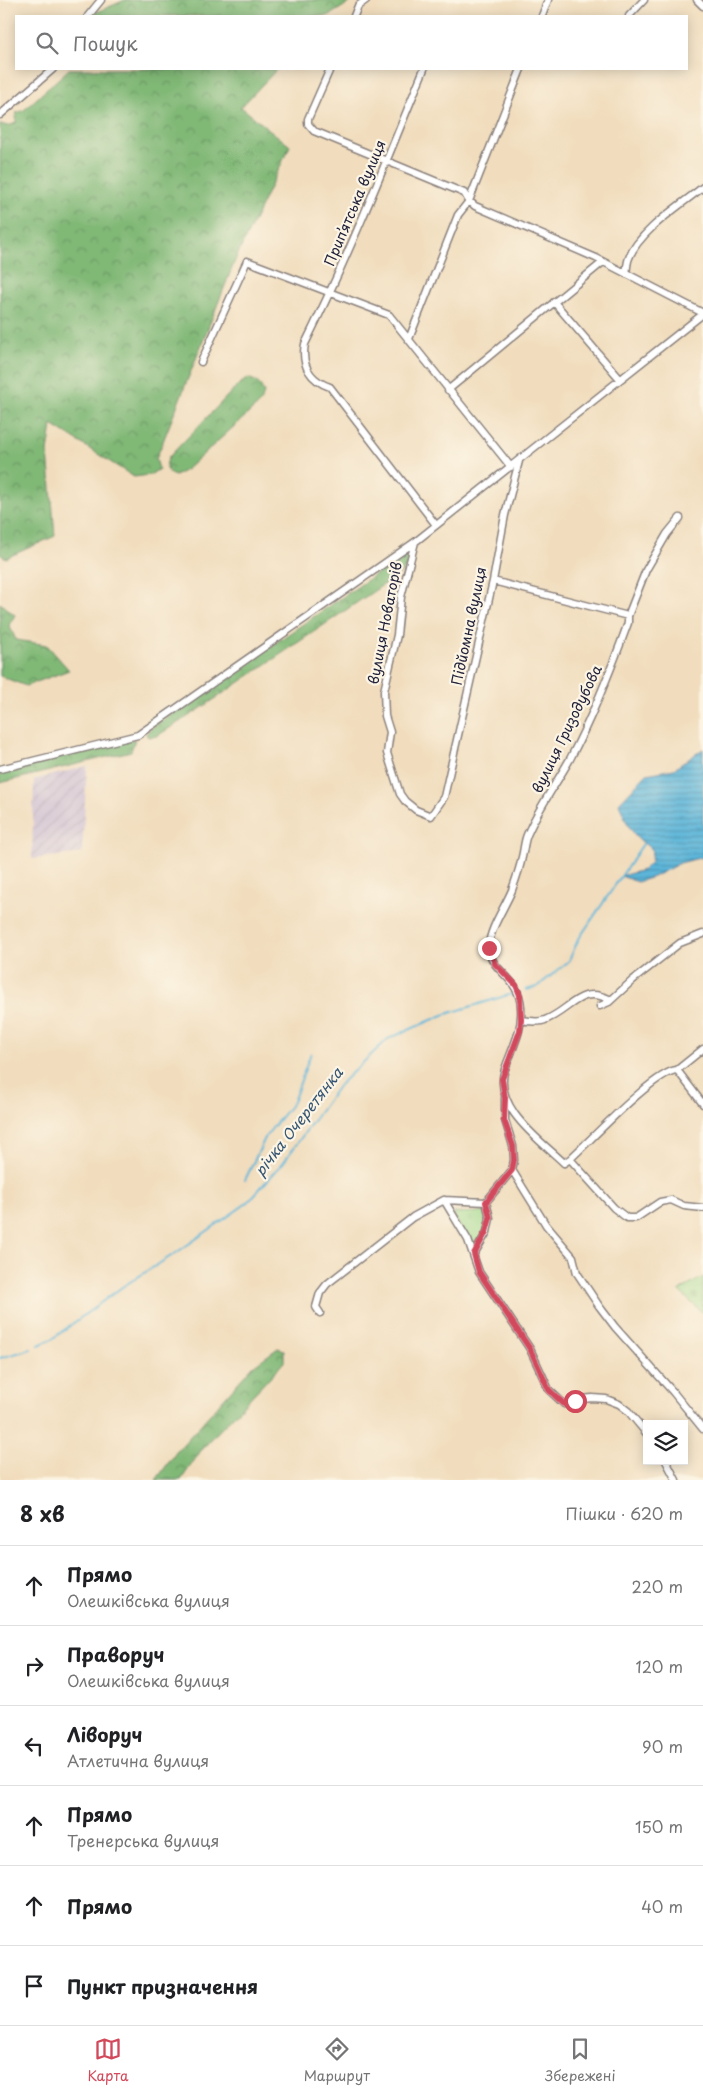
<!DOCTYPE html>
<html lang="uk">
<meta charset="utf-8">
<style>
:root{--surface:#fff;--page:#f6f6f6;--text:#202124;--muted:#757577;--line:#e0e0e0;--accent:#d1495b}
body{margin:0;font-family:"Playpen Sans",sans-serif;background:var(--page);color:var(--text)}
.controls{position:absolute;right:15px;bottom:15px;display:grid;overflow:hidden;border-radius:0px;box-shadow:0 2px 12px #0003}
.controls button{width:45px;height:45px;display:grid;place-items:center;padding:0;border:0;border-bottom:1px solid var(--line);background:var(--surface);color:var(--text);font:25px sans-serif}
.stop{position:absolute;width:15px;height:15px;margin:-11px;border:4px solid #d1495b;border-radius:50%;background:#fff}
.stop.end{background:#d1495b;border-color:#fff;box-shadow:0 1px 5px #0008}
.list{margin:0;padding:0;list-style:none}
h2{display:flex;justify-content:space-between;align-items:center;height:65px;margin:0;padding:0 20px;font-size:21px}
h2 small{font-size:16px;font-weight:400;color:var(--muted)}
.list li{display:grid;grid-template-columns:32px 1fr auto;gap:15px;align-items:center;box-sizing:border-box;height:80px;padding:0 20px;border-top:1px solid var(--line)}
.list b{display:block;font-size:19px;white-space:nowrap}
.list p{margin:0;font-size:16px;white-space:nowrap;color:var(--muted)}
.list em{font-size:16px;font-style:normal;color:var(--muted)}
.icon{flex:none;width:28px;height:28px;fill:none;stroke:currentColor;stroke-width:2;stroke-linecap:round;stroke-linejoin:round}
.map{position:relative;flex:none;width:703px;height:1480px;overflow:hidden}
.search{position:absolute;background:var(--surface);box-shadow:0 2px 12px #0003;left:15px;right:15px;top:15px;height:55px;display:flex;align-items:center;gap:12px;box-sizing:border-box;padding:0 18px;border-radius:0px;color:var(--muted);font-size:19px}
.sheet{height:545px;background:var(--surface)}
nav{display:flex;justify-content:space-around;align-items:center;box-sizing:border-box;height:70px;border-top:1px solid var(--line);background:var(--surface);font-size:14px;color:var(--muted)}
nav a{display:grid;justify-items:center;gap:2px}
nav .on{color:var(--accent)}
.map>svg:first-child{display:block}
</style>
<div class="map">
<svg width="703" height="1480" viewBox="0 0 703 1480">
<defs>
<pattern id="industrial-furrows" width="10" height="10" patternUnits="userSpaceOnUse" patternTransform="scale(1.25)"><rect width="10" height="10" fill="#cebed1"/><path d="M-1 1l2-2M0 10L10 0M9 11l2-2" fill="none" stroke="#b1a3b4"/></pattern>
<pattern id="forest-crowns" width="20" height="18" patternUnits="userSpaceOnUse" patternTransform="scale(1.25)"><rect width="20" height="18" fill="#80b876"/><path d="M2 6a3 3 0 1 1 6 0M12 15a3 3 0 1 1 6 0" fill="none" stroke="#689562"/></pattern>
<pattern id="cemetery-stones" width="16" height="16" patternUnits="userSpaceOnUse" patternTransform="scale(1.25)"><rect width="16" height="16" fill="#a0d88a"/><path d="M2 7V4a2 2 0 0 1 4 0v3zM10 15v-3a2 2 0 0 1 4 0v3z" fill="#8ab978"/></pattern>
<pattern id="park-tufts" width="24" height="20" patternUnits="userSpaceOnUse" patternTransform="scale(1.25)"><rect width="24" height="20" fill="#a0d88a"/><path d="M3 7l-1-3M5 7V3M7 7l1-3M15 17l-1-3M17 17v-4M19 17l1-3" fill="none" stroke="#8ab978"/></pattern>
<pattern id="water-rules" width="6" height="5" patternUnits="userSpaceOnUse" patternTransform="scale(1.25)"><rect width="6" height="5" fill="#5cb5d9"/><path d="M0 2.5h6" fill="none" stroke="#4c93b1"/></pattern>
</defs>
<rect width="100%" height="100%" fill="#fcf5e5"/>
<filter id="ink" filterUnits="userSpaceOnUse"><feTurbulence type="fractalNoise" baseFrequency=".02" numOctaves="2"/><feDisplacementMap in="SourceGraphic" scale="10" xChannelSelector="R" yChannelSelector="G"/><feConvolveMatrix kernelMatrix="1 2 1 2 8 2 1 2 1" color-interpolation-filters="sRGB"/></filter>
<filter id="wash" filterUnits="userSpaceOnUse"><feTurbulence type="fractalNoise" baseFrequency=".0096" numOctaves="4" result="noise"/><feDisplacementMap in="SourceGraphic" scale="20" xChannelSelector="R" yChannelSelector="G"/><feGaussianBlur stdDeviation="1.12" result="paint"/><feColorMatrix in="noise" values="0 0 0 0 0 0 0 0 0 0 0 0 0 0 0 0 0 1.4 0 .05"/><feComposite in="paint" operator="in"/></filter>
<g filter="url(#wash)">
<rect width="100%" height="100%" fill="#f1ddbd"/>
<!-- industrial -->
<path fill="url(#industrial-furrows)" d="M87,766l-5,87 -50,6 2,-79z"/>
<!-- forest -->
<path fill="url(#forest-crowns)" stroke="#516d58" d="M125,0h229l-26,16h-240z
M69,69h208l-36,38 49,39 -54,112 -80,201 3,10 -9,6 -16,2 -82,-52 -4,27 7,84 -49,22 -6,-4v-430l8,2 8,-3v-10l8,-3z
M248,378c9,3 13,6 16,15l-3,9 -74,67 -12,7 -5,-2 -4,-7 2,-9 69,-72z
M401,557l7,1c2,6 -2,9 -6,14l-202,137 -43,27 -9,1 -2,-3 5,-6z
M0,603l15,12 -6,10 7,15 31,5 22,25 -43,16 -26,-10z
M135,739l-4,12 -131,32v-12z
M278,1348l6,2v12l-82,87 -21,31h-25l21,-29 76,-85z"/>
<!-- cemetery -->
<path fill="url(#cemetery-stones)" stroke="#617d62" d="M703,1277v36l-24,-22z"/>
<!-- park -->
<path fill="url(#park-tufts)" stroke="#617d62" d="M488,1212l2,6 -16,36 -21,-41z"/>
<!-- water -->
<path fill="url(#water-rules)" stroke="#3f6c8a" d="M703,749v108l-23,6 -27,14 -16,5 -16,-6 22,-6 8,-8 1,-13c-20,-13 -25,-24 -33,-46l28,-29 27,-5z"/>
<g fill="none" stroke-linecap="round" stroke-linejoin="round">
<!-- stream -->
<path stroke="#5cb5d9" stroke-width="2" d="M526,990l11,-3 32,-26 9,-21 65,-96
M245,1180l21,-44 27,-34 18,-49
M39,1345l13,-6 70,-52 54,-34 71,-50 36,-40 56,-78 49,-46 55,-24 72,-22
M0,1358l31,-9"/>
</g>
</g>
<g filter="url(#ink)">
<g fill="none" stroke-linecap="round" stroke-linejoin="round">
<!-- street casing -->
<g stroke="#8a807c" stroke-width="9">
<path id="street" d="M697,0l6,6
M88,16l13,-16
M354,16l4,-10 8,-6
M542,16l6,-16
M629,16l15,-16
M330,69l-22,50v5l6,7 150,62 5,8 6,5 121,52 107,55
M424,69c-38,93 -75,186 -119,275 -4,21 5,36 25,43l106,138
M0,115l53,-46
M626,274c1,-5 1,-12 3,-16 10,-27 52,-53 74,-71
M554,302l66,77
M409,339l49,-124 11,-14 52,-132
M201,362l46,-101 142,54 122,152
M448,390l155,-128
M680,518l-13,16 -21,36 -18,46v7c-17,47 -35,92 -58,136 -14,25 -32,50 -43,76 -3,7 -3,15 -5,22 -2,11 -6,22 -10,33 -6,15 -23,40 -23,56 0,26 30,29 32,61 2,23 -9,42 -16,62 -13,38 35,71 59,94l6,-4 44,49 13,10h9l24,-16 11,-2 13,6 19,2
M415,542l-14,55 -4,38 -13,56 1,25 5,16 -3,21 13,41 5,7 11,9 15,6 13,-19 49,-216 12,-66 14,-54
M493,581l135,35
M0,769l138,-34 277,-193 288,-228
M600,1006l9,-4 24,-22 47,-37 23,-9
M521,1020c7,1 18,3 24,0 26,-10 35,-36 66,-20
M677,1070l26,34
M677,1070l26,-21
M570,1159c20,-18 85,-88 107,-89
M512,1170l34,55 27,32 4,16 22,33 16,21 58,65 30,37
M444,1200l42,2
M474,1254l13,-22 3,-14 -4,-16 26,-32 2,-10 -1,-14 -8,-26v-22
M320,1313l-4,-6 4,-14 7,-9 86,-67 31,-17 24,40 11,32 51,77 19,41 15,14 6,1 13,-6 9,-1 14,1 13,5 9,7 19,23
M666,1461l10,19"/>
</g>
<!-- street -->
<use href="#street" stroke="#fff" stroke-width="6"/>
</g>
</g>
<g fill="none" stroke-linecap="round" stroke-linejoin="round" filter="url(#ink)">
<!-- route -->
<path stroke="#d1495b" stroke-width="6" d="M489,948l6,16 21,21 4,10 1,25 -1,11 -18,48 3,19 -1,22 9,26 1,14 -2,10 -26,32 4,16 -4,14 -12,22 5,18 51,77 19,41 15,14 6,1 5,-4"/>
</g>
<g text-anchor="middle" stroke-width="4.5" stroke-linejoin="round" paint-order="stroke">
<!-- street labels -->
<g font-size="14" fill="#22223b" stroke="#fcf5e5">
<text transform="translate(355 203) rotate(-67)" y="5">Прип’ятська вулиця</text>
<text transform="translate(385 623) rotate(-79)" y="5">вулиця Новаторів</text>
<text transform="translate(469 626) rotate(-78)" y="5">Підйомна вулиця</text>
<text transform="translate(567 729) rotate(-64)" y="5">вулиця Гризодубова</text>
</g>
<!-- water labels -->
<g font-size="15" font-style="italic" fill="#365572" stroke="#fcf5e5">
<text transform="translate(299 1122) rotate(-52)" y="5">річка Очеретянка</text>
</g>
</g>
</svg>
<div class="controls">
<button><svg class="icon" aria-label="layers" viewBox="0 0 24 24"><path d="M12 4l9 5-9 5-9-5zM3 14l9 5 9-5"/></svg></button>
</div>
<div class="stop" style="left:575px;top:1401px"></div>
<div class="stop end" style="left:489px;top:948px"></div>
<div class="search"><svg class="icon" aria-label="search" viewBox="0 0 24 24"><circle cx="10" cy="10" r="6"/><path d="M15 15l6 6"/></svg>Пошук</div>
</div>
<section class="sheet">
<h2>8 хв<small>Пішки · 620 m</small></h2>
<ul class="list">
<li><svg class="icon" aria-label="ahead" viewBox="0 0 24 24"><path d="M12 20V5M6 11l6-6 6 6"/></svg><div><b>Прямо</b><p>Олешківська вулиця</p></div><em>220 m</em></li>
<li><svg class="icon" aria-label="right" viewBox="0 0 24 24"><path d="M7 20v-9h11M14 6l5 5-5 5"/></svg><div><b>Праворуч</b><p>Олешківська вулиця</p></div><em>120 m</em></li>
<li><svg class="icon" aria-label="left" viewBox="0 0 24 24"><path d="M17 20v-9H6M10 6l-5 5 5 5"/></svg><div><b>Ліворуч</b><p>Атлетична вулиця</p></div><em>90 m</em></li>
<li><svg class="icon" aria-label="ahead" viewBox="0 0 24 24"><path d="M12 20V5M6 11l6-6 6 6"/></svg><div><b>Прямо</b><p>Тренерська вулиця</p></div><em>150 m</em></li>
<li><svg class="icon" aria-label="ahead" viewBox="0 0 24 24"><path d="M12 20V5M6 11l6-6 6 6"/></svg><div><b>Прямо</b></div><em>40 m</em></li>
<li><svg class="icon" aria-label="arrive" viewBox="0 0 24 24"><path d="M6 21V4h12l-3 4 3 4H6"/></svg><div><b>Пункт призначення</b></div></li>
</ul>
</section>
<nav>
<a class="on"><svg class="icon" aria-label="map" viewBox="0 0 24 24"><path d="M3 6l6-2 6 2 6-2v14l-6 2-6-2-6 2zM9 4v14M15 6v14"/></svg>Карта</a>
<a><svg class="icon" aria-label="directions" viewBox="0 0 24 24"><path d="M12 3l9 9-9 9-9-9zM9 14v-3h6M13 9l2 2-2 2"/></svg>Маршрут</a>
<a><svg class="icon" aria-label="saved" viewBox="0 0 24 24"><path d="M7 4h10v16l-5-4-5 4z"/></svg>Збережені</a>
</nav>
